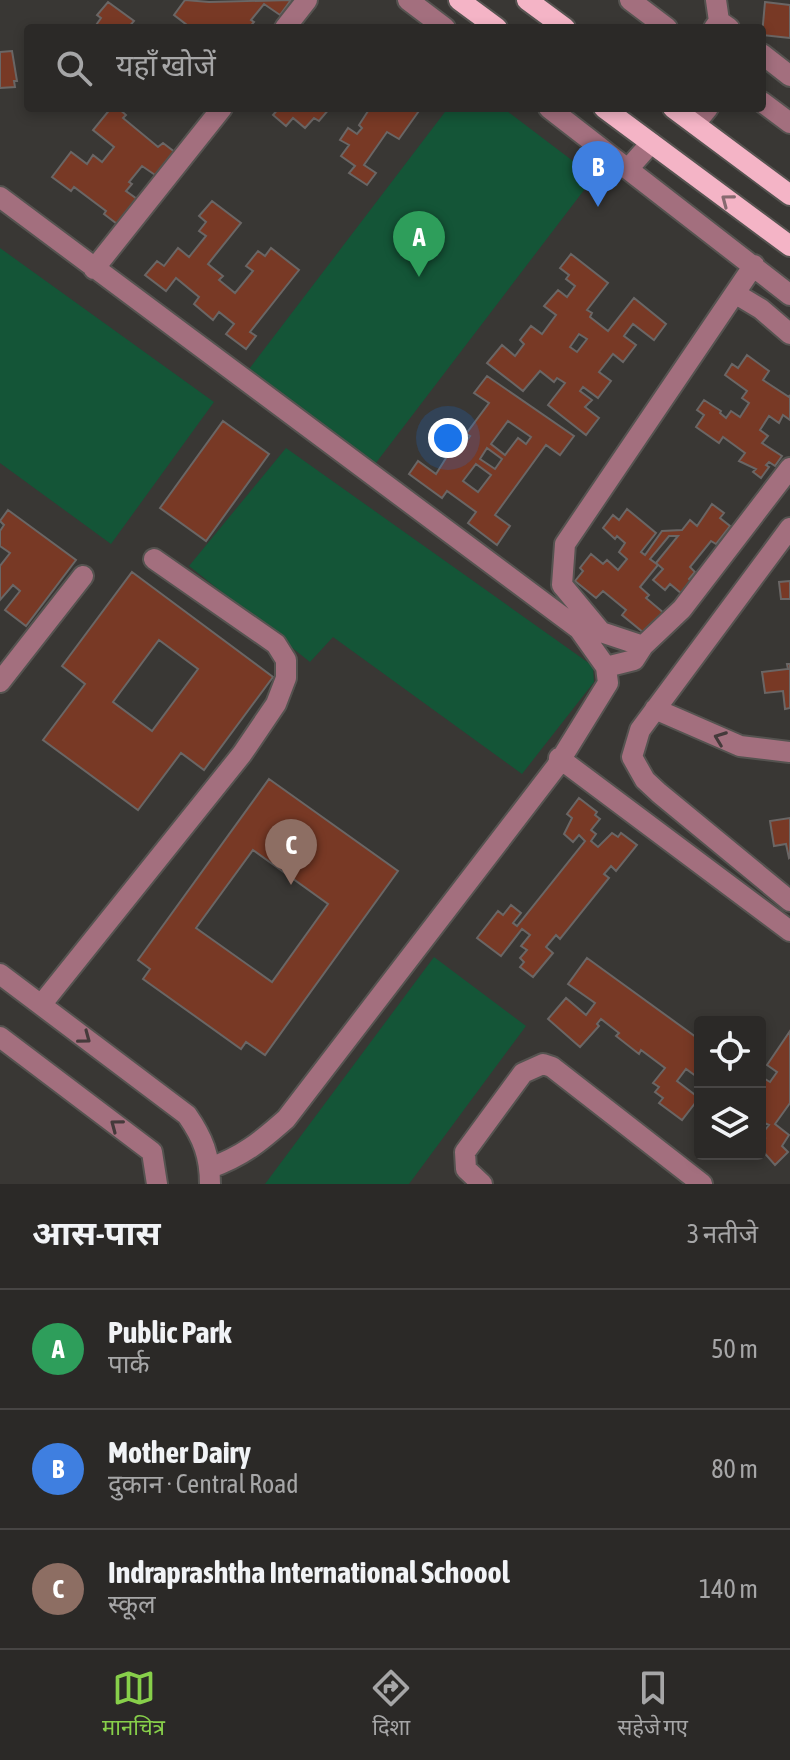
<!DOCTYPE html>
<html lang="hi">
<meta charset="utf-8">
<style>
:root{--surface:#2b2927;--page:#33312f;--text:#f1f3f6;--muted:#a6a6a7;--line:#474544;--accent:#87cf4a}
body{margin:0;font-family:"Asap Condensed","Noto Sans Devanagari",sans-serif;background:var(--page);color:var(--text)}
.controls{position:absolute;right:24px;bottom:24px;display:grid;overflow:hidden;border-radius:8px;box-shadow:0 4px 12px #0003}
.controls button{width:72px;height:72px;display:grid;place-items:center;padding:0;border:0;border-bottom:2px solid var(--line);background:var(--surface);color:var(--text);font:40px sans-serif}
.you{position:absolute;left:448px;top:438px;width:28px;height:28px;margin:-20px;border:6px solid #fff;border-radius:50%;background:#1a73e8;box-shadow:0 0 0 12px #1a73e833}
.badge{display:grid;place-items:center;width:52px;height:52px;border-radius:50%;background:var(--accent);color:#fff;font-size:26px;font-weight:700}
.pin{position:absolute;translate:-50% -66px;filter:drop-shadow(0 2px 4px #0008)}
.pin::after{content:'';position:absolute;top:42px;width:28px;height:24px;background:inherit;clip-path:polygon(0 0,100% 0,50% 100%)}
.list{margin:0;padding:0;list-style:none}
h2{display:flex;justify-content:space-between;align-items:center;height:104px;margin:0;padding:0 32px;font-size:34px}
h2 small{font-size:26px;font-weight:400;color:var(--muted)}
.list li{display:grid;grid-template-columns:52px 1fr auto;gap:24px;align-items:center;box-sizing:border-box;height:120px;padding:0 32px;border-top:2px solid var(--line)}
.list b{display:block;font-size:30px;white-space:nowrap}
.list p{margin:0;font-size:26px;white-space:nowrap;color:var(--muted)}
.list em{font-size:26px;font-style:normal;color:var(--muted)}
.icon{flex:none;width:44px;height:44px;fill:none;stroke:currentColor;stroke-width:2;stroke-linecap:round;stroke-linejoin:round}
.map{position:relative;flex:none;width:790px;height:1184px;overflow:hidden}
.search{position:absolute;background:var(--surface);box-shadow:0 4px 12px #0003;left:24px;right:24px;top:24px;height:88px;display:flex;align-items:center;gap:20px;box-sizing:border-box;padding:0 28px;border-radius:8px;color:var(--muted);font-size:30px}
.sheet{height:464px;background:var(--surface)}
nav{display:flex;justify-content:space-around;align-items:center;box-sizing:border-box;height:112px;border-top:2px solid var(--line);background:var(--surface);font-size:22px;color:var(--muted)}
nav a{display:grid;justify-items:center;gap:4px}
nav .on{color:var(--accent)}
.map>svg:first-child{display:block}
</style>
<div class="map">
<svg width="790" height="1184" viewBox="0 0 790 1184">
<rect width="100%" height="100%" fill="#393734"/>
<!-- green -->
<path fill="#145537" d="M448,108h55l91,69 -225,295 -126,-95z
M0,248l214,154 -103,142 -111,-81z
M286,448l307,218 1,16 -72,92 -189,-137 -23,25 -121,-96z
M434,957l92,69 -117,158h-144z"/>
<!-- building -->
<path fill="#783925" stroke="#6a6665" stroke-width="2" fill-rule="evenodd" d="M185,0l24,2 82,-2 -11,15 -16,-11 -13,16 3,2 -5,6h-50l-3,-2 -5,2 -17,-13z
M108,2l26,19 -6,7h-34l7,-10 -4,-3z
M765,2l25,3v33l-28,-3z
M12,51l5,30h-3l1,6 -15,1v-36z
M111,108h7l8,7 -3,3 35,29 5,-4 13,10 -18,24 -16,-11 -13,16 3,2 -6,7 18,13 -19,26 -21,-16 2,-3 -32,-24 -3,4 -19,-14 19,-25 16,12 6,-9 9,7 12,-15 -21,-17z
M279,108h51l-11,13 -5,-3 -9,10 -12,-10 -7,8 -13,-11z
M370,108h51l-22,31 -12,-7 -23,33 12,8 -9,12 -18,-12 6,-7 -14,-10 8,-11 -9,-5 8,-12 9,6 5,-6 -3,-3z
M212,201l29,22 -33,41 15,12 -4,4 16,13 18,-22 -7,-5 12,-15 7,5 6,-8 28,22 -49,62 6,4 -10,13 -20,-15 8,-10 -15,-12 -6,8 -19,-16 5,-7 -23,-19 -10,13 -21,-16 12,-14 7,5 14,-18 11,9 17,-21 -7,-5 7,-9 -7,-6z
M571,254l37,29 -21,27 5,3 -2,4 18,14 26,-33 32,26 -12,16 -21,-16 -9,12 12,9 -13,17 -10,-8 -14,18 12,9 -13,17 -15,-11 -3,4 12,9 -7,7 14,11 -13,17 -38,-30 17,-22 -8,-5 -3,4 -14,-11 -17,20 -36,-28 15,-18 13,11 9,-12 -4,-4 11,-14 11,8 14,-19 -12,-9 14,-16 9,7 8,-11 -9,-7 3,-4 -9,-7zM579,334l8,5 -10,13 -7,-5z
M747,355l22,16 -6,9 26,17 1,-2v25l-7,-5 -4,8 -10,-7 -9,14 8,6 -6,7 20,13 -7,10 -6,-4 -3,3 3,2 -8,11 -8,-6 3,-3 -17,-8 6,-8 -22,-16 -4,6 -23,-16 8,-12 -7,-5 7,-10 17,11 -1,2 6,5 5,-7 9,6 9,-14 -7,-5 5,-7 -22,-16 7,-11 6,4z
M487,376l87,60 -14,19 -14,-10 -51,70 15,11 -13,19 -29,-22 8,-11 -29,-21 -5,7 -33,-24 9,-13 18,13 20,-32 6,5 8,-11 -4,-2 23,-31 -15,-10zM508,421l23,16 -5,7 -8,-6 -13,17 -14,-11zM487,448l15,11 -7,10 -15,-10zM476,464l15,11 -13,17 -15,-11z
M223,421l46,33 -63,87 -46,-33z
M712,504l12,9 -4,5 10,8 -14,18 -5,-3 -21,26 5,5 -6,7 3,3 -10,12 -12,-10 -5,6 -12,-10 10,-11 -7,-6 22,-27h-9l-19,23 8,6 -18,22 9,8 -3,3 19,16 -9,15 -6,-4 -6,8 -22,-18 4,-5 -23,-19 -7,7 -21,-17 8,-10 -3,-3 11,-14 12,10 4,-4 11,10 9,-11 -8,-7 6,-9 -8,-7 -2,3 -12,-11 10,-13 6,5 8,-11 29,24 -15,19 4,3 17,-24 20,-1 8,-10 7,6z
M8,510l68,50 -50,66 -21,-16 15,-19 -7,-6 -13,15v-34l10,-13 -10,-7v-15l4,-6 -4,-4z
M132,572l141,105 -69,93 -23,-17 -43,57 -95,-70 42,-56 -23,-18zM159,640l39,29 -46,62 -39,-29z
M790,581v18h-9l-2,-17z
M787,664h3v44l-5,1 -2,-18 -18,2 -3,-21 26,-3z
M269,779l129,92 -133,184 -19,-13 -5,7 -98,-70 7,-10 -12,-9zM253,850l75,54 -56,78 -76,-54z
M579,798l18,14 -2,3 5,4 -9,11 5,4 -5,7 7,6 14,-14 6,4 3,-4 16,12 -21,26 -5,-5 -7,8 5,4 -49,61 -4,-4 -10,12 7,6 -20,24 -13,-10 4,-5 -4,-4 7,-8 -6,-4 9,-11 -8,-6 -21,27 -24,-18 21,-27 5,4 8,-10 10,8 -8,10 4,3 68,-85 -6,-6 -6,7 -9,-8 8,-16 -5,-4z
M790,818v39l-1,1 -3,-14 -12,2 -4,-25z
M587,958l113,82v39l-14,-10 -9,12 22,17 -17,22 -23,-17 4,-5 -8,-6 4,-5 -6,-4 12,-15 -24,-18 -2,4 -23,-18 3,-3 -18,-14 -4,5 2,2 -19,21 -32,-28 18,-21 20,17 9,-12 -27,-19z
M790,1031v72l-15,21 14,11 -7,11 6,6 -13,13 -15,-17v-5l5,-5 -4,-3 8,-10 -9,-4v-45l10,6 7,-10 -10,-7z"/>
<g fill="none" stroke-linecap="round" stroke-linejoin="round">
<!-- minor casing -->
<g stroke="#555350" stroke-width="24">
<path id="minor" d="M408,0l37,28
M630,0l37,28
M716,0l3,21
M285,28l22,-28
M714,28l5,-7 10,7
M762,54l28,22
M762,102l28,21
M549,108l241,187
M695,124l13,-16
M628,169l23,-26
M0,197l579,432 27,38 2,16 -52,84 -270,352c-26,23 -43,37 -76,49
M94,269l128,-161
M736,294l25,15 29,25
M790,528l-150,202 -8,27 13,23 14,13 131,108
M643,646l-42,-14 -39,-47 3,-41 189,-279
M606,667l28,-7 9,-14 39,-37 108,-141
M0,682l83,-106
M655,709l85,37 50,6
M559,758l231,173
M0,974l187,141c16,23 23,41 23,69
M41,1005l201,-251 34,-50 10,-26v-18l-10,-16 -122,-85
M0,1037l152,115 5,32
M482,1184l-16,-15 -1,-17 58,-79 20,-9 9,3 150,117"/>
</g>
<!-- major casing -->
<g stroke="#555350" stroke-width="24">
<path id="major" d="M459,0l38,28
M527,0l38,28
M604,108l186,138
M673,108l117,87"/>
</g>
<!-- minor -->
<use href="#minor" stroke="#a36f7e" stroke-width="20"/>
<!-- major -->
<use href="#major" stroke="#f4b4c6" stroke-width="20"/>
</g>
<!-- one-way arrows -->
<defs><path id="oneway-chevron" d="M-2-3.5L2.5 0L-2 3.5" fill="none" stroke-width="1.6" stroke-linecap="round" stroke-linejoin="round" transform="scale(2)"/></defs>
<use stroke="#876a70" href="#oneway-chevron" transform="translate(727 200) rotate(-143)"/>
<g stroke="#453a3b">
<use href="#oneway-chevron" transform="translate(720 738) rotate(-159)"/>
<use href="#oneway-chevron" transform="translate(85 1038) rotate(37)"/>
<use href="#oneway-chevron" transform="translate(116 1125) rotate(-143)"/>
</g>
</svg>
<div class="controls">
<button><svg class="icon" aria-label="locate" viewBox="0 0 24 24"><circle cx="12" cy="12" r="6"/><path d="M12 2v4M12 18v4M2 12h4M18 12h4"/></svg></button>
<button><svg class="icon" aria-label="layers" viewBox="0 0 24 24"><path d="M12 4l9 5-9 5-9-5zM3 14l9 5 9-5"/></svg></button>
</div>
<div class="you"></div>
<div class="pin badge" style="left:419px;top:277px;background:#2e9e5b">A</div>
<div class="pin badge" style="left:598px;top:207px;background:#3f7fe0">B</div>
<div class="pin badge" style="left:291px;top:885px;background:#8d6e63">C</div>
<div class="search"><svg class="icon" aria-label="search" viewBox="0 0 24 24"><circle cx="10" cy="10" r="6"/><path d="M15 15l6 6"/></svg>यहाँ खोजें</div>
</div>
<section class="sheet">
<h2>आस-पास<small>3 नतीजे</small></h2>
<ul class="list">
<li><span class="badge" style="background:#2e9e5b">A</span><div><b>Public Park</b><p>पार्क</p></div><em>50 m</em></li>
<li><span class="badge" style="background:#3f7fe0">B</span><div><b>Mother Dairy</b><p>दुकान · Central Road</p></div><em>80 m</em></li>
<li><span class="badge" style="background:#8d6e63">C</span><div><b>Indraprashtha International Schoool</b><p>स्कूल</p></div><em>140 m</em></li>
</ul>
</section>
<nav>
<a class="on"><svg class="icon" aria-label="map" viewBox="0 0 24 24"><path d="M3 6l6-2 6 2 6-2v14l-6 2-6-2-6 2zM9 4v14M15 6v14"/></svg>मानचित्र</a>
<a><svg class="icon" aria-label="directions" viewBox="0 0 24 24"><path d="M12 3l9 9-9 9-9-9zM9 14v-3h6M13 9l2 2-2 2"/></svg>दिशा</a>
<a><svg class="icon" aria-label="saved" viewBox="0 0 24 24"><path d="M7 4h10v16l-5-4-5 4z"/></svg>सहेजे गए</a>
</nav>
